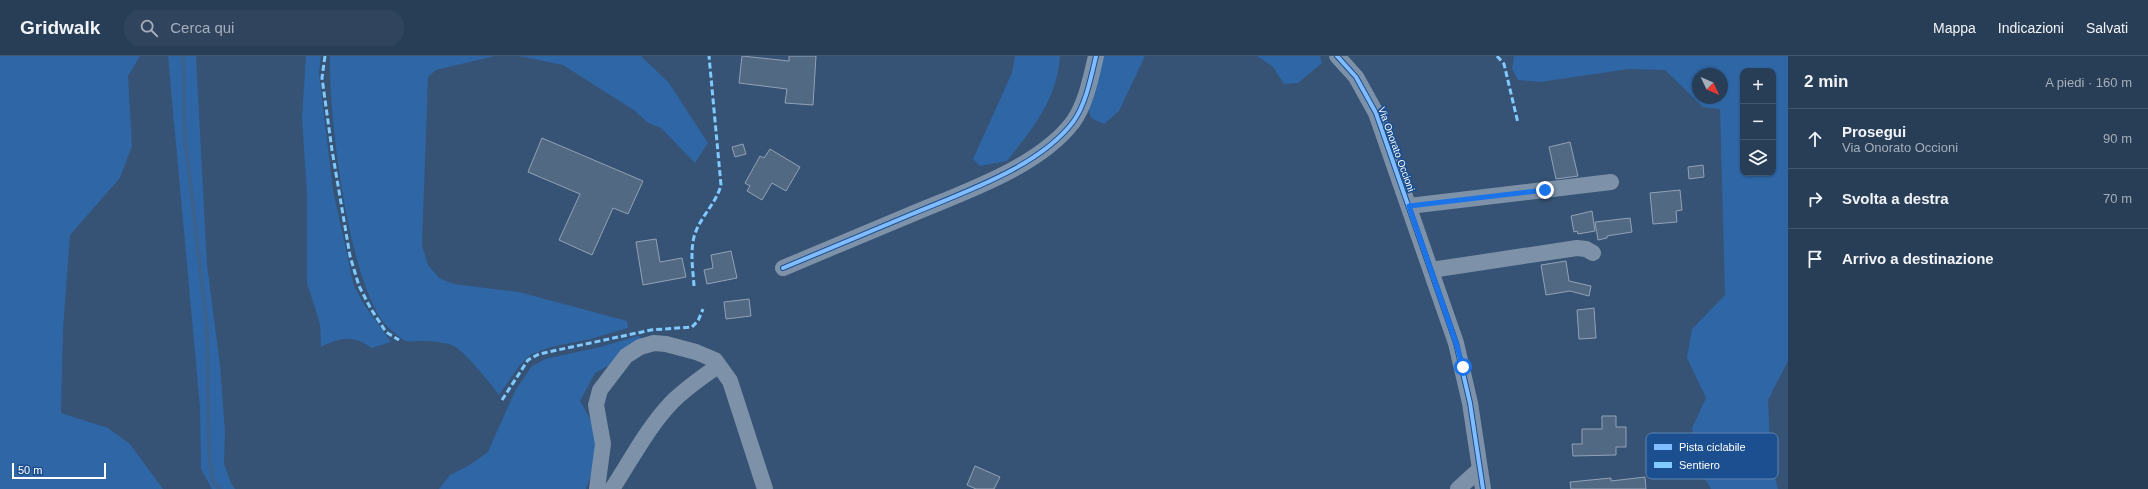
<!DOCTYPE html>
<html lang="it">
<meta charset="utf-8">
<style>
:root{--surface:#283e57;--page:#30455d;--text:#f1f3f6;--muted:#a5aeba;--line:#44576d}
body{margin:0;font-family:Arial,sans-serif;background:var(--page);color:var(--text)}
.controls{position:absolute;right:12px;top:12px;display:grid;overflow:hidden;border-radius:8px;box-shadow:0 1px 3px #0004}
.controls button{width:36px;height:36px;display:grid;place-items:center;padding:0;border:0;border-bottom:1px solid var(--line);background:var(--surface);color:var(--text);font:20px sans-serif}
.compass{position:absolute;left:1692px;top:12px;width:36px;height:36px;border-radius:50%;background:var(--surface);box-shadow:0 1px 3px #0004;rotate:134deg}
.scale{position:absolute;left:12px;bottom:10px;width:94px;box-sizing:border-box;padding-left:4px;border:2px solid #fff;border-top:0;font-size:11px;line-height:14px;white-space:nowrap;color:#fff;-webkit-text-stroke:3px #1b4f8f;paint-order:stroke}
.stop{position:absolute;width:12px;height:12px;margin:-9px;border:3px solid #1a73e8;border-radius:50%;background:#fff}
.stop.end{background:#1a73e8;border-color:#fff;box-shadow:0 1px 4px #0008}
.list{margin:0;padding:0;list-style:none}
h2{display:flex;justify-content:space-between;align-items:center;height:52px;margin:0;padding:0 16px;font-size:17px}
h2 small{font-size:13px;font-weight:400;color:var(--muted)}
.list li{display:grid;grid-template-columns:26px 1fr auto;gap:12px;align-items:center;box-sizing:border-box;height:60px;padding:0 16px;border-top:1px solid var(--line)}
.list b{display:block;font-size:15px;white-space:nowrap}
.list p{margin:0;font-size:13px;white-space:nowrap;color:var(--muted)}
.list em{font-size:13px;font-style:normal;color:var(--muted)}
.icon{flex:none;width:22px;height:22px;fill:none;stroke:currentColor;stroke-width:2;stroke-linecap:round;stroke-linejoin:round}
.map{position:relative;flex:none;width:1788px;height:433px;overflow:hidden}
header{display:flex;align-items:center;gap:24px;box-sizing:border-box;height:56px;padding:0 20px;background:var(--surface);border-bottom:1px solid var(--line)}
header strong{font-size:19px}
nav{display:flex;gap:22px;margin-inline-start:auto;font-size:14px}
.search{width:280px;height:36px;background:var(--page);display:flex;align-items:center;gap:10px;box-sizing:border-box;padding:0 14px;border-radius:16px;color:var(--muted);font-size:15px}
main{display:flex}
aside{flex:1;background:var(--surface)}
.map>svg:first-child{display:block}
</style>
<header>
<strong>Gridwalk</strong>
<div class="search"><svg class="icon" aria-label="search" viewBox="0 0 24 24"><circle cx="10" cy="10" r="6"/><path d="M15 15l6 6"/></svg>Cerca qui</div>
<nav><a>Mappa</a><a>Indicazioni</a><a>Salvati</a></nav>
</header>
<main>
<div class="map">
<svg width="1788" height="433" viewBox="0 0 1788 433">
<rect width="100%" height="100%" fill="#365274"/>
<!-- green -->
<path fill="#2f66a5" fill-rule="evenodd" d="M0,0h140l-12,20 4,70 -12,32 -50,57 -7,95 -2,83 47,15 22,16 33,45h-163z
M168,0h28l11,209 13,100 5,67 -1,32 7,19 4,6h-23l-11,-20 -1,-62z
M306,0h15l-2,18 14,116 21,96 11,20 26,36 -19,6c-20,-13 -30,-11 -51,-1l-1,-23 -13,-41v-88l-5,-78z
M330,0h165l-59,14 -8,7 -6,168 6,20 11,13 15,6 65,8 108,29 1,7 -38,11 -39,8 -21,8 -11,11 -20,29c-7,-10 -35,-44 -45,-49 -9,-4 -23,-5 -33,-5 -4,0 -11,1 -15,0 -5,-2 -11,-8 -15,-11 -42,-34 -63,-219 -61,-274z
M519,0h122l28,27 39,60 -13,20 -34,-35 -13,-5 -13,-12 -72,-46z
M1015,0h45c-3,44 -27,72 -53,105l-27,5 -7,-7 39,-86z
M1101,0h44l-26,55 -15,13 -13,-6 -4,-13z
M1257,0h63l2,7 -24,20 -14,1 -11,-17z
M1514,0h274v305l-20,39 3,62 7,27h-67l-9,-16 -10,-45 14,-30 -19,-40 5,-29 33,-34 -5,-186 -17,-2 -38,-37 -36,-1 -89,13 -22,-2 -6,-11zM1743,15h30v102h-30zM1698,18h24v24h-24z
M638,280l7,4 -28,21 -22,12 -15,28 20,35 -5,29 -9,24h-147l11,-14 18,-9 20,-14 27,-61 16,-24 14,-8 55,-12z"/>
<g fill="none" stroke-linecap="round" stroke-linejoin="round">
<!-- stream -->
<path stroke="#3b618d" stroke-width="4" d="M183,0l2,81 22,190 2,124 4,31 7,7"/>
</g>
<!-- building -->
<path fill="#526984" stroke="#92a2b6" d="M742,0l47,5v-5h27l-3,49 -28,-2 2,-14 -48,-6z
M542,82l101,43 -15,33 -15,-6 -21,47 -33,-15 21,-46 -52,-22z
M1570,86l8,34 -22,3 -7,-32z
M743,88l3,10 -11,3 -3,-10z
M770,93l30,18 -14,24 -14,-8 -10,17 -15,-9 3,-5 -5,-3 15,-27 4,2z
M1703,109l1,12 -15,2 -1,-12z
M1680,134l2,20 -6,1 1,11 -24,2 -3,-31z
M1592,155l3,20 -17,3 -1,-3 -3,1 -3,-16z
M1630,162l2,14 -25,4v2l-9,2 -3,-18z
M656,183l4,23 22,-4 4,19 -43,8 -7,-43z
M731,195l6,27 -30,6 -3,-14 9,-2 -2,-13z
M1566,205l3,20 22,5 -2,10 -19,-5 -24,4 -5,-30z
M749,243l2,17 -25,3 -2,-17z
M1594,252l2,30 -17,1 -2,-29z
M1602,360h14v11h10v20h-10v8l-43,1 -1,-12h10v-15h20z
M975,410l25,11 -6,12h-18l-9,-4z
M1645,421l1,12h-75l-1,-7 41,-4v3z"/>
<g fill="none" stroke-linecap="round" stroke-linejoin="round">
<!-- minor -->
<path stroke="#7d92a8" stroke-width="16" d="M1337,0l19,21 20,36 80,230 14,60 13,86
M1409,150l202,-24
M783,212c43,-18 86,-36 129,-54 52,-22 127,-47 161,-92 13,-18 18,-45 23,-66
M1431,214l146,-22 9,1 7,4
M597,433l6,-45 -7,-39 4,-15 26,-34 14,-9 14,-4 12,1 30,8 19,8 15,21 35,108
M612,433c19,-29 36,-62 60,-87 14,-14 30,-25 46,-36
M1458,433l22,-20"/>
<!-- quiet -->
<path stroke="#80caff" stroke-width="3" stroke-dasharray="6 3" stroke-linecap="butt" d="M325,0l-3,22 10,72 18,106 9,30 12,23 15,23 13,8
M1497,0l7,8 14,59
M694,230c-1,-16 -4,-33 0,-49 5,-19 22,-33 27,-52l-12,-129
M502,344l26,-40 11,-6 112,-24 41,-3 6,-6 5,-12"/>
<!-- cycleway casing -->
<g stroke="#1b4f8f" stroke-width="6">
<path id="cycleway" d="M1337,0l19,21 20,36 80,230 14,60 13,86
M783,212c43,-18 86,-36 129,-54 52,-22 127,-47 161,-92 13,-18 18,-45 23,-66"/>
</g>
<!-- cycleway -->
<use href="#cycleway" stroke="#80bcff" stroke-width="4"/>
</g>
<g fill="none" stroke-linecap="round" stroke-linejoin="round">
<!-- route -->
<path stroke="#1a73e8" stroke-width="5" d="M1463,311l-7,-24 -47,-137 136,-16"/>
</g>
<g text-anchor="middle" stroke-width="3.5" stroke-linejoin="round" paint-order="stroke">
<!-- street labels -->
<g font-size="10" fill="#fff" stroke="#1b4f8f">
<text transform="translate(1397 93) rotate(70)" y="4">Via Onorato Occioni</text>
</g>
</g>
<!-- legend -->
<rect x="1646" y="377" width="132" height="46" rx="6" fill="#1b4f8f" stroke="#5f84b1" stroke-width="1"/>
<rect x="1654" y="388" width="18" height="6" fill="#80bcff"/>
<rect x="1654" y="406" width="18" height="6" fill="#80caff"/>
<g font-size="11" fill="#fff">
<text x="1679" y="395">Pista ciclabile</text>
<text x="1679" y="413">Sentiero</text>
</g>
</svg>
<div class="controls">
<button>+</button>
<button>−</button>
<button><svg class="icon" aria-label="layers" viewBox="0 0 24 24"><path d="M12 4l9 5-9 5-9-5zM3 14l9 5 9-5"/></svg></button>
</div>
<svg class="compass" viewBox="-18 -18 36 36"><path d="M0-13l5 13h-10z" fill="#e53935"/><path d="M0 13l5-13h-10z" fill="#a5aeba"/></svg>
<div class="scale">50 m</div>
<div class="stop" style="left:1463px;top:311px"></div>
<div class="stop end" style="left:1545px;top:134px"></div>
</div>
<aside>
<h2>2 min<small>A piedi · 160 m</small></h2>
<ul class="list">
<li><svg class="icon" aria-label="ahead" viewBox="0 0 24 24"><path d="M12 20V5M6 11l6-6 6 6"/></svg><div><b>Prosegui</b><p>Via Onorato Occioni</p></div><em>90 m</em></li>
<li><svg class="icon" aria-label="right" viewBox="0 0 24 24"><path d="M7 20v-9h11M14 6l5 5-5 5"/></svg><div><b>Svolta a destra</b></div><em>70 m</em></li>
<li><svg class="icon" aria-label="arrive" viewBox="0 0 24 24"><path d="M6 21V4h12l-3 4 3 4H6"/></svg><div><b>Arrivo a destinazione</b></div></li>
</ul>
</aside>
</main>
